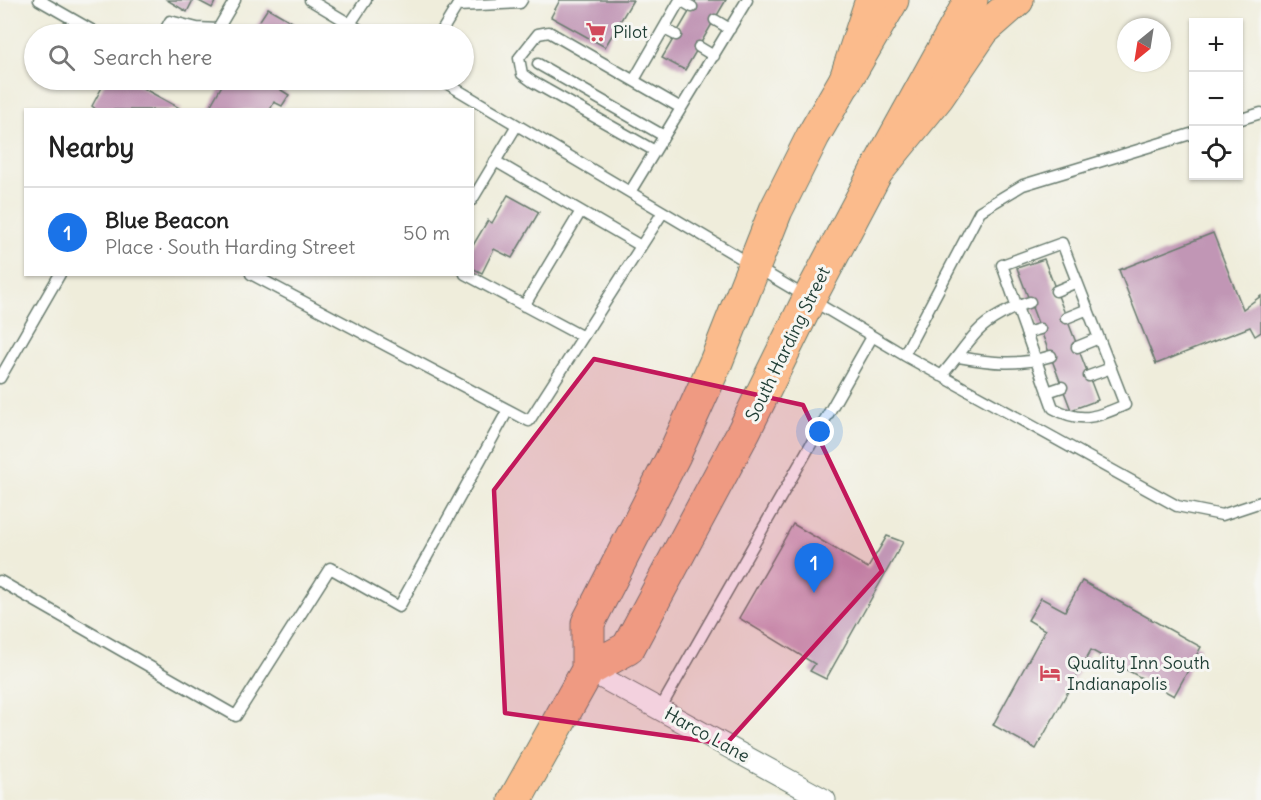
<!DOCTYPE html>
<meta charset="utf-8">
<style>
:root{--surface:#fff;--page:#f6f6f6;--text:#222;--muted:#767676;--line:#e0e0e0;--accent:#1a73e8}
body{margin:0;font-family:Delius,sans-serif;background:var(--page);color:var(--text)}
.controls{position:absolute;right:18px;top:18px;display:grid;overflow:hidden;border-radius:0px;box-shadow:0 2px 4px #0004}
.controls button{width:54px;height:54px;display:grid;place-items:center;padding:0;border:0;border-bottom:2px solid var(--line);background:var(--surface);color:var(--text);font:30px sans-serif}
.compass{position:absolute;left:1117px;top:18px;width:54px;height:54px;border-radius:50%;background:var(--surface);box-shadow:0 2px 4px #0004;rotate:210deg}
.you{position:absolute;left:820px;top:432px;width:21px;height:21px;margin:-15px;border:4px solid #fff;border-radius:50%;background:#1a73e8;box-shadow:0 0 0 9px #1a73e833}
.badge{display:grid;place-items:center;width:39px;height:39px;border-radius:50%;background:var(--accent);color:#fff;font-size:20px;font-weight:700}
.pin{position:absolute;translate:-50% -50px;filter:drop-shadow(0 2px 3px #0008)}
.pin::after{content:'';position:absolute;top:32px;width:21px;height:18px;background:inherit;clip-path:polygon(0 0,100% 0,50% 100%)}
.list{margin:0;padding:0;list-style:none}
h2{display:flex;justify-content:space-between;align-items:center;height:78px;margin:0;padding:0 24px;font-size:26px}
h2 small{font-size:20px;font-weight:400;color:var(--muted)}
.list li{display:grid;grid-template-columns:39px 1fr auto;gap:18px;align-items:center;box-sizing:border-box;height:90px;padding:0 24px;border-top:2px solid var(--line)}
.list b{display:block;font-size:22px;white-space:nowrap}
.list p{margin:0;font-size:20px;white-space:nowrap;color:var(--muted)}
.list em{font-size:20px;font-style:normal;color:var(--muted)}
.icon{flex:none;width:33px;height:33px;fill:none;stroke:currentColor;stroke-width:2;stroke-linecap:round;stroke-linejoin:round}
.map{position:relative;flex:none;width:1261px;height:800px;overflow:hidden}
.search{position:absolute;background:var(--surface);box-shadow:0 2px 4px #0004;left:24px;top:24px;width:450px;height:66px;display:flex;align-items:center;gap:15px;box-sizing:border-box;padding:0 21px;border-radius:33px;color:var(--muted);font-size:22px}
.panel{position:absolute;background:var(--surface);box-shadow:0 2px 4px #0004;left:24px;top:108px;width:450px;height:168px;border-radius:0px}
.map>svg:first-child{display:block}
</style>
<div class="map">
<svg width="1261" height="800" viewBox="0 0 1261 800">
<rect width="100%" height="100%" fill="#f6f6f2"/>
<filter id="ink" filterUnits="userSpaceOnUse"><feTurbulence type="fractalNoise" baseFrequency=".0167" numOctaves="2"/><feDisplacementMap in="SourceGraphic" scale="12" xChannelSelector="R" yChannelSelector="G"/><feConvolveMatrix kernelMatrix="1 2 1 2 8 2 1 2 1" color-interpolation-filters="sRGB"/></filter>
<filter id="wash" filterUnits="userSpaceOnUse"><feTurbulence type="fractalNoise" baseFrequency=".008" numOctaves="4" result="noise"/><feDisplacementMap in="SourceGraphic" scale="24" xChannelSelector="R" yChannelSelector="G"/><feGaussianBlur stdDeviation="1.35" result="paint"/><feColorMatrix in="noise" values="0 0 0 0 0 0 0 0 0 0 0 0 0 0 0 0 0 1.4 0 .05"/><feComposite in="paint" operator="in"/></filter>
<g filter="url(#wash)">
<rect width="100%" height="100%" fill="#efeddb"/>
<g id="blocks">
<!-- building -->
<path fill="#c196b5" d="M167,0h26l-6,12z
M197,0h19l-4,8z
M560,0h73l-28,47 -54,-30z
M696,0h30l-41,70 -23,-12z
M268,8l45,26h-62z
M106,80h22l55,30h-86l-5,-4z
M225,80h62l-6,10 8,5 -7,11 -8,-4 -4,8h-62z
M508,195l31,17 -27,46 -18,-9 -12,24 -10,-5v-21l16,-27 4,3z
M1213,233l30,76 18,-13v36l-6,4 -5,-9 -94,37 -37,-94z
M1044,259l54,141 -27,10 -54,-142z
M793,524l75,44 19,-32 16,6 -77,137 -16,-8 5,-7 -76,-46z
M1082,581l119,66 -27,49 -83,-46 -55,99 -43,-24 52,-95 -17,-10 13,-22 24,13z"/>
</g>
</g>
<g filter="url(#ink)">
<use href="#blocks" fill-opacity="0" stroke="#687b6e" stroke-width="1.5"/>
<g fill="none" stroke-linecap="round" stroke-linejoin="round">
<!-- lane casing -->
<g stroke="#687b6e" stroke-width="13">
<path id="lane" d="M39,0l56,32
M310,0l57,34
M680,0l12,7
M457,6l63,-3 2,-3
M715,20l15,9
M350,24l16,-24
M664,29l12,6
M163,34l7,-13 27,7 21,1
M215,34l20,-34
M440,34l20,-33
M699,47l15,9
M538,64l126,72
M441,80l463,275 273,151 45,9 39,-13
M634,80l46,-80
M1238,120l23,-7
M655,151l-122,-69 -11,-8 -3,-16 19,-24 11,-2 132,76
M495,161l146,85
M630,192l117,-192
M472,200l45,-75
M1062,243l63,162c-29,12 -43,19 -72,3l-51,-143z
M251,274l278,147 134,-209
M465,274l118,63
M1056,291l21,-9
M524,306l57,-95
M1066,318l22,-9
M1026,333l14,-4
M1077,347l22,-9
M904,355l76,-144 43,-26 171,-52
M959,357c32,6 61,9 92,-1
M941,376c13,-14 23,-30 36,-44 12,-13 36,-25 53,-30
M1089,376l22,-8
M0,378l60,-104
M1047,392l15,-5
M0,581l236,135 94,-148 69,39 109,-197
M660,709l212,-372"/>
</g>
<!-- street casing -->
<g stroke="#687b6e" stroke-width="23">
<path id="street" d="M588,670l237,130"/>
</g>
<!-- primary casing -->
<g stroke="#687b6e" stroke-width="35">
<path id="primary" d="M588,670l40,-22 116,-217 65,-132 67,-127 95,-172
M515,800l73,-130v-47l86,-168 42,-93 60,-152 37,-74 79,-136"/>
</g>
<!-- highway casing -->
<g stroke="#687b6e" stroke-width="35">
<path id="highway" d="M845,82l27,-82
M876,172l62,-76 45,-66 34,-30"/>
</g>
<!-- lane -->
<use href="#lane" stroke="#fff" stroke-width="10"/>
<!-- street -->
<use href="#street" stroke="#fff" stroke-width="21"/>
<!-- primary -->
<use href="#primary" stroke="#fbbb8c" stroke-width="33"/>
<!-- highway -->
<use href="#highway" stroke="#fbbb8c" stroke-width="33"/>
</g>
</g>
<!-- marked area -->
<path fill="#c2185b" fill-opacity="0.2" stroke="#c2185b" stroke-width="4.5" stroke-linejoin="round" d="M594,359l209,46 79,166 -156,173 -221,-31 -11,-223z"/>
<!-- icons -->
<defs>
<g id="supermarket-bare" transform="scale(1.62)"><path d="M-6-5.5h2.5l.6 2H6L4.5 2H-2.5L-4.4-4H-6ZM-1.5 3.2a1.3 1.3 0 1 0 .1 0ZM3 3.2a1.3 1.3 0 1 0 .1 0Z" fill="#d1495b" stroke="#f6f6f2" stroke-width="2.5" paint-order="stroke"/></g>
<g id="hotel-bare" transform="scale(1.62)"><path d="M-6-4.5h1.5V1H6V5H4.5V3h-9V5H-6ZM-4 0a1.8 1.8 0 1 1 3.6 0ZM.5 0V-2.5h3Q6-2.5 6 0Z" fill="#d1495b" stroke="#f6f6f2" stroke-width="2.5" paint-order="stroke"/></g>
</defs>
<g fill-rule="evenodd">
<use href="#supermarket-bare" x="596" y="32"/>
<use href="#hotel-bare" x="1050" y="673"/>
</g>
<g text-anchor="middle" stroke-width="6" stroke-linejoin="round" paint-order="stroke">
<!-- poi labels -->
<g font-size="18" fill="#1f3d34" stroke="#f6f6f2" text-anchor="start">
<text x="613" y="38">Pilot</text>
<text x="1067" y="669">Quality Inn South<tspan x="1067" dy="21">Indianapolis</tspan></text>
</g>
<!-- street labels -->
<g font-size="18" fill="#1f3d34" stroke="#f6f6f2">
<text transform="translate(788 344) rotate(-64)" y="6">South Harding Street</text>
<text transform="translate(707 735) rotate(29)" y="6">Harco Lane</text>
</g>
</g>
</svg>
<div class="controls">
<button>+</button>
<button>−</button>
<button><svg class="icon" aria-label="locate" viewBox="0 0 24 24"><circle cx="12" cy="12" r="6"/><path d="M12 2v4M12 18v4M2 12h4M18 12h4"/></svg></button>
</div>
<svg class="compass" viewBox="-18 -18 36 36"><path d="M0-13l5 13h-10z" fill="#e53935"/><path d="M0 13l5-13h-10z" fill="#767676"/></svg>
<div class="you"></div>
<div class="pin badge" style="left:814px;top:593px">1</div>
<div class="search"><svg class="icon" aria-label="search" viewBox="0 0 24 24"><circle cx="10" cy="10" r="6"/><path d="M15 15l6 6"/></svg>Search here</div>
<section class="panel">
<h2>Nearby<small></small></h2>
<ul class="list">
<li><span class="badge">1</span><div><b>Blue Beacon</b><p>Place · South Harding Street</p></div><em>50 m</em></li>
</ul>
</section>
</div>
